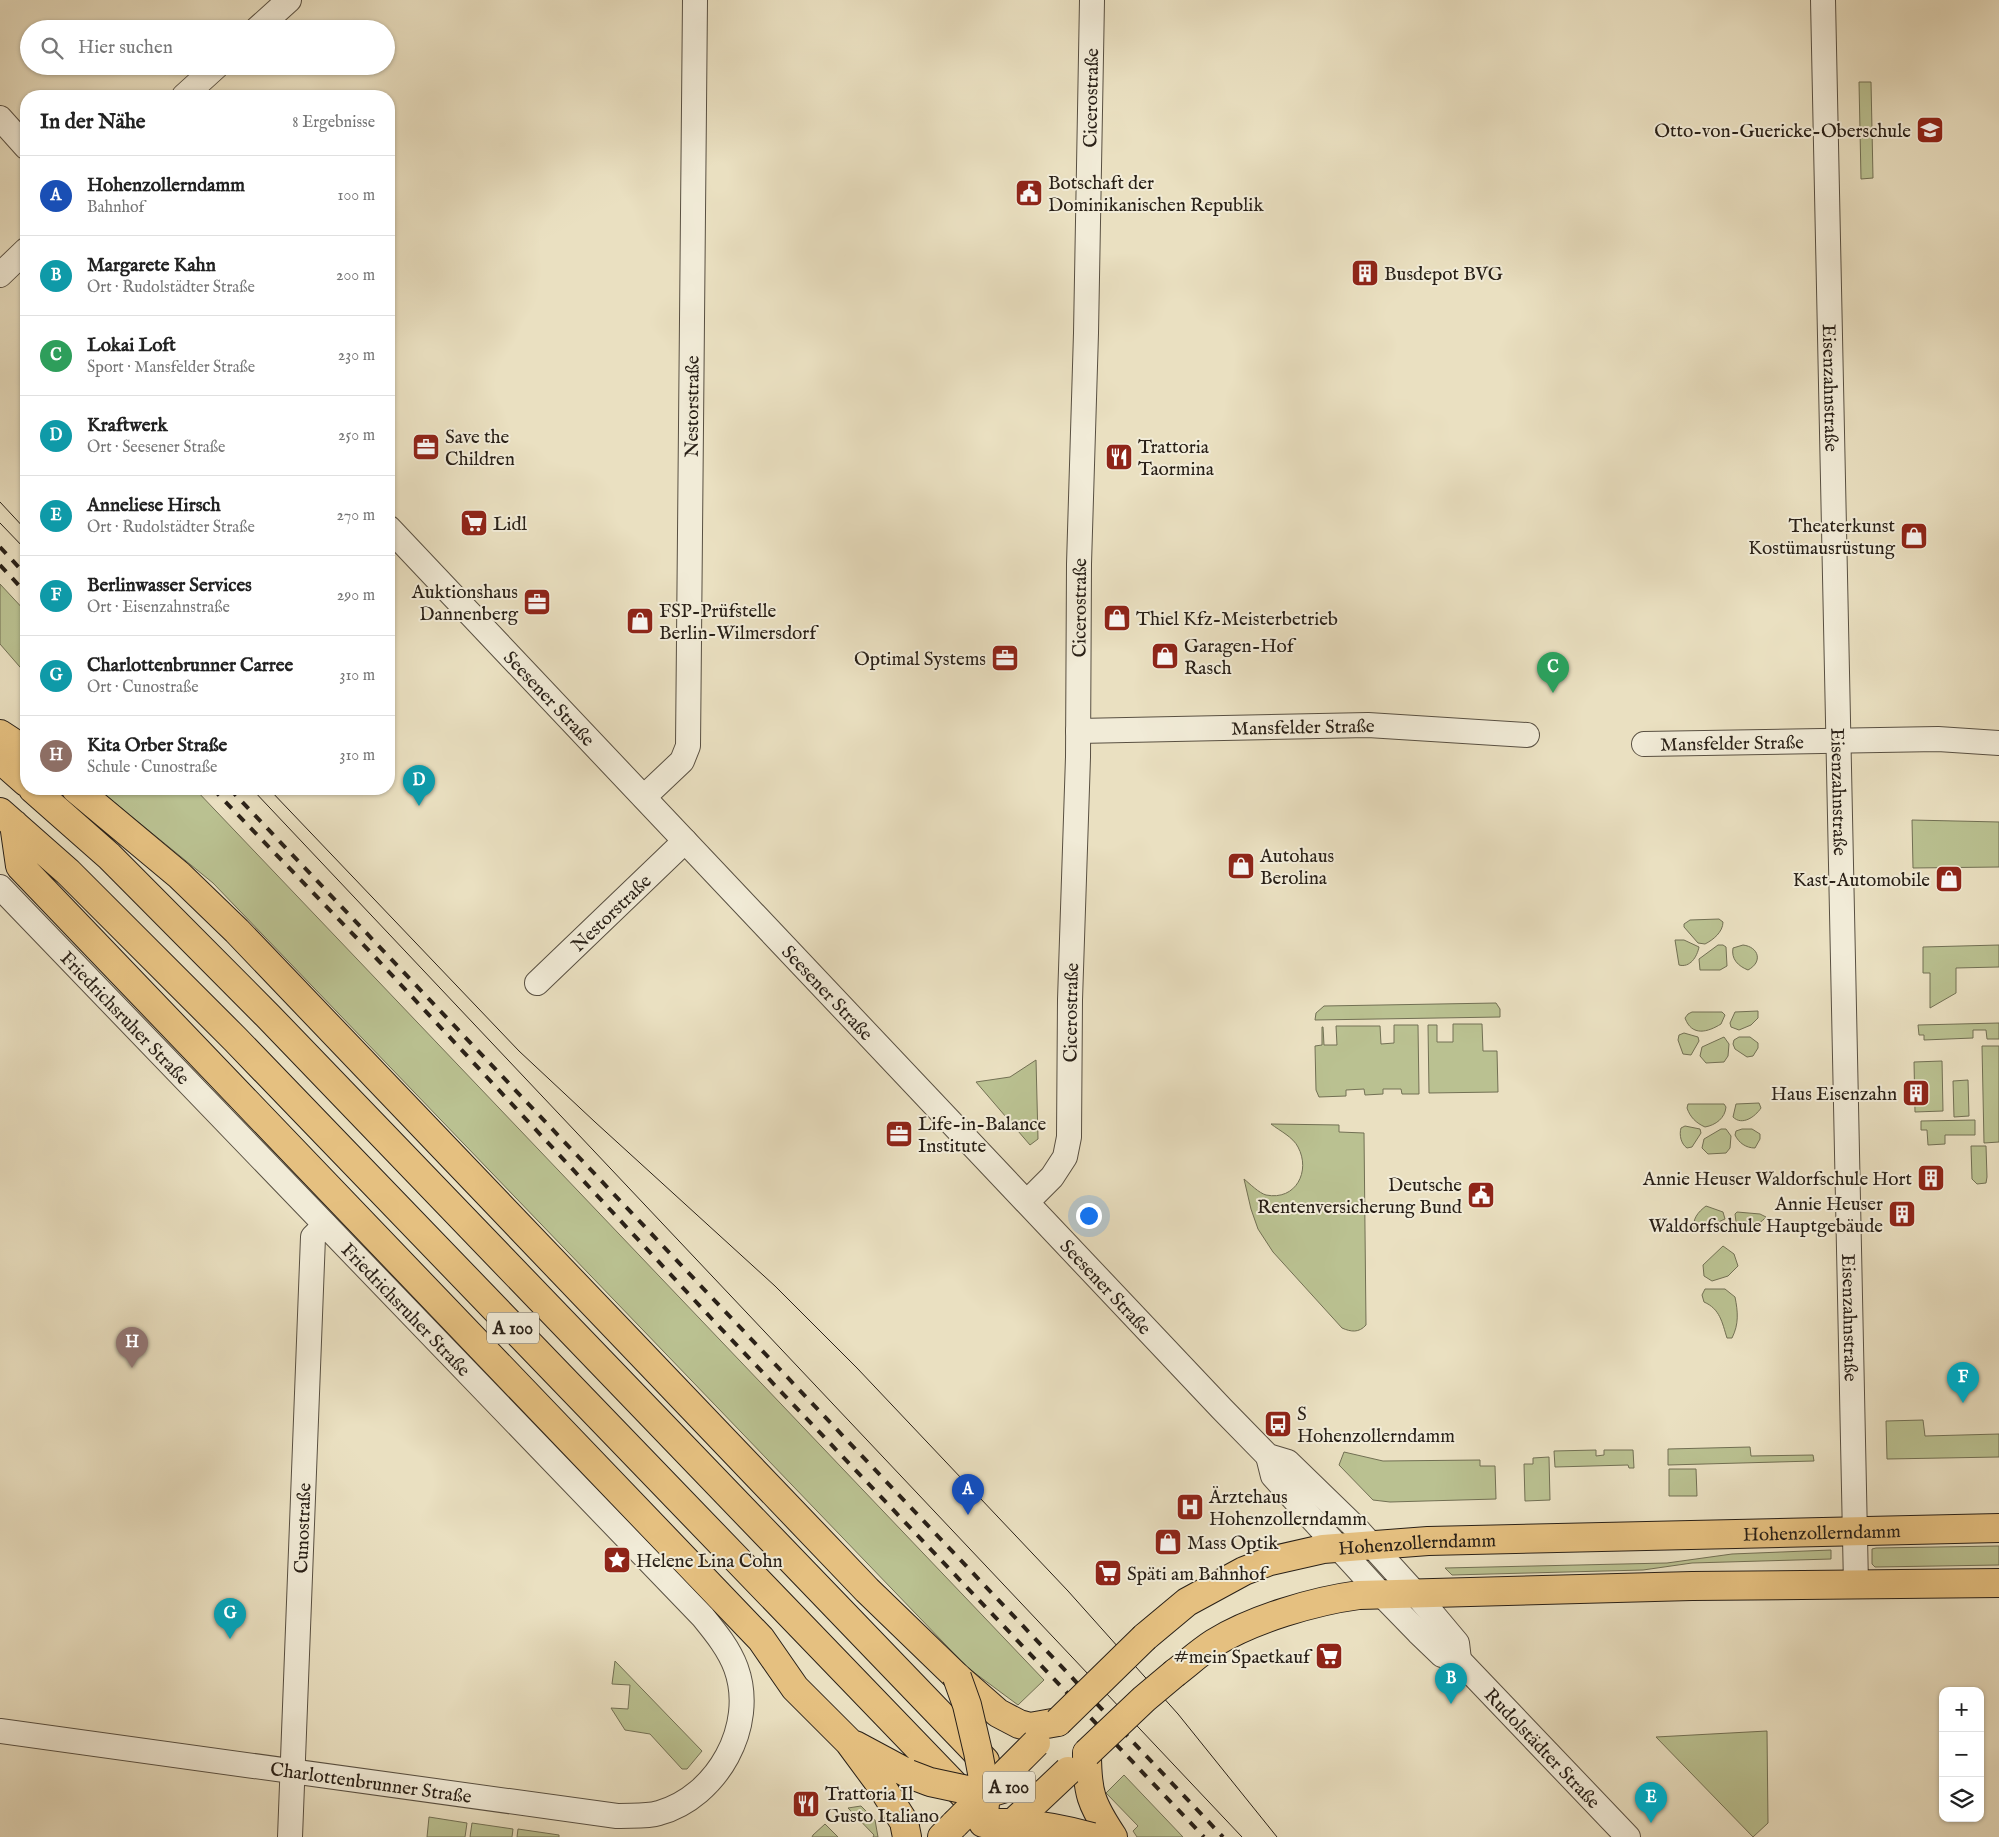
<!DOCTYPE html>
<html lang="de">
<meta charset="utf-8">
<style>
:root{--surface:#fff;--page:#f6f6f6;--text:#222;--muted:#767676;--line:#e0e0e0;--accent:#8f2418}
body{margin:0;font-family:"IM FELL English",serif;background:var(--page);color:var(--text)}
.controls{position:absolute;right:15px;bottom:15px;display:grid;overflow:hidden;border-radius:10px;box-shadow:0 1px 4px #0004}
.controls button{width:45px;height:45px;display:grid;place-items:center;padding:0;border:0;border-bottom:1px solid var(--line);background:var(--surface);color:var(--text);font:25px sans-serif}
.you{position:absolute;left:1088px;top:1215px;width:18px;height:18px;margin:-12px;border:4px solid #fff;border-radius:50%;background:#1a73e8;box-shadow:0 0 0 8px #1a73e833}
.badge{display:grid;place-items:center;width:32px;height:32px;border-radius:50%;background:var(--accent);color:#fff;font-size:16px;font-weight:700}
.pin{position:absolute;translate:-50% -41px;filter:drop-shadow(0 1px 2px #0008)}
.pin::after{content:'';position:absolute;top:26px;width:18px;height:15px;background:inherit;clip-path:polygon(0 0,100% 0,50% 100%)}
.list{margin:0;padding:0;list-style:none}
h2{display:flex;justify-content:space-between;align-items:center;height:65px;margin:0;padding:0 20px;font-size:21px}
h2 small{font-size:16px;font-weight:400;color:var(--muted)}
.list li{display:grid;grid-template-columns:32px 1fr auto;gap:15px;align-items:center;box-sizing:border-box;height:80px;padding:0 20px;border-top:1px solid var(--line)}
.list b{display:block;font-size:19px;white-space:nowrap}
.list p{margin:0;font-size:16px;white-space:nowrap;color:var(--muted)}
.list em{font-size:16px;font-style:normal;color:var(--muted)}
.icon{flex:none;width:28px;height:28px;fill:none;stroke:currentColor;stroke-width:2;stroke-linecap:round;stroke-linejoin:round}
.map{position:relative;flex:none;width:1999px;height:1837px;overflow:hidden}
.search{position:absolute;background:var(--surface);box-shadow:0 1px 4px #0004;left:20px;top:20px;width:375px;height:55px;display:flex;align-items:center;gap:12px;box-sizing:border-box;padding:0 18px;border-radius:28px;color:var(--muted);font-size:19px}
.panel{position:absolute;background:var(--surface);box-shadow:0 1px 4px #0004;left:20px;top:90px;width:375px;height:705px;border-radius:20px}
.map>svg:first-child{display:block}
</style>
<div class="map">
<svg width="1999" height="1837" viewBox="0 0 1999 1837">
<rect width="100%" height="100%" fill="#eae0c1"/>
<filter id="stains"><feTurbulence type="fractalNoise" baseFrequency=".004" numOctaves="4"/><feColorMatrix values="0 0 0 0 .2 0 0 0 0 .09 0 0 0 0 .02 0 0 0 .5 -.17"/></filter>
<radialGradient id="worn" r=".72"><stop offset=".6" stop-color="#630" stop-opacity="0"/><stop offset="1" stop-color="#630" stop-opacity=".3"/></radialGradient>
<!-- green -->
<path fill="#bac191" stroke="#727054" d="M1859,82h12l2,96 -12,1z
M0,584l26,28v62l-26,-30z
M98,789h97l849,891 -26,25 -50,-37 -755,-785z
M1912,820l87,2v45l-86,1z
M1719,919l4,3c0,10 -10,18 -18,22l-7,-1 -14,-16v-3l6,-4z
M1675,940h9l15,7c-2,10 -9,21 -20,18z
M1718,945h5l3,2 1,19 -7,4h-20l-1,-11z
M1743,945c16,2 20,17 5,25 -10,-4 -17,-11 -15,-22z
M1999,945v22l-43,1v25l-26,15v-35h-7v-26z
M1496,1003l4,6v8l-185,3 1,-7 8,-7z
M1758,1011v7l-7,7 -12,5 -8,-3 -1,-4 5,-11z
M1692,1012h30l3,3 -4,9c-13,8 -29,13 -36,-6l3,-4z
M1999,1023v16h-12l-1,-9h-13v8l-49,2v-5h-5l-1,-10z
M1453,1024h29l1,27h14l1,41 -69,1 -1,-68h9v17h16z
M1394,1025h24l1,69h-17l-1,-5h-18v5l-18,1 -1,-6 -18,1v6l-27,1 -3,-7 -1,-44 7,-1v-18h1l1,18h13l-1,-19h44l1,18 13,-1z
M1684,1033l14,4 1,4 -8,14 -8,-1 -5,-14 1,-5z
M1724,1037l5,7 -1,12 -4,6 -18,1 -6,-7 2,-9z
M1739,1037h11l8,6v5l-5,8 -6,1 -12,-8 -2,-5 1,-4z
M1982,1046h17v96l-15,1z
M1036,1060l2,79 -8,6 -54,-63 34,-5z
M1942,1061l1,50 -28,1 -1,-50z
M1968,1080l1,36 -15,1 -1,-36z
M1759,1103l2,5c-6,9 -19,18 -28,9l3,-13z
M1688,1104h36l2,3c-1,11 -10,18 -21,20 -9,-4 -15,-10 -18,-19z
M1975,1120v15h-30v9l-17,1 -1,-15h-6v-9z
M1271,1124l68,1v7l25,1 2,192c-7,8 -15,7 -24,3l-69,-76 -15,-23 -7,-20 -7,-30c6,5 15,14 22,16 30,6 45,-24 32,-48 -5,-10 -18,-16 -27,-23z
M1685,1126l15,3 1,4 -9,14 -5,1c-6,-4 -8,-13 -6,-20z
M1721,1129h5l5,7 -1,12 -4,5 -18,1 -6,-6 2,-9z
M1742,1129h10l8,5v5l-5,9c-9,0 -16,-5 -20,-13l1,-4z
M1971,1146h15l1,31 -1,6 -9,1 -5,-5z
M1706,1206l17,6 2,7 -27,12 -4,-1c-2,-11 4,-18 12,-24z
M1737,1212l23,2 6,3c-8,9 -21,15 -30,5l-1,-8z
M1723,1246l11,8 4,12 -10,10 -16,5 -8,-5 -1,-11z
M1705,1289h20l10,8c3,15 4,27 -3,41h-5c-5,-16 -7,-29 -23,-36l-2,-7z
M1923,1420l2,16 74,-2v23l-112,2 -1,-38z
M1750,1447l1,9 62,-1 1,6 -146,4v-16z
M1596,1450v6l8,-1v-5h29l1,18h-5l-1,-3 -73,2 -1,-16z
M1344,1452l39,9 97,-1v6h15l1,33 -106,3 -17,-2 -34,-35z
M1549,1457l1,43 -25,1 -1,-37h9v-6z
M1669,1469h27l1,27h-28z
M1999,1546v19l-124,2 -3,-3v-15l4,-1z
M1831,1550v9l-139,4 -49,7 -191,5 -7,-7 222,-5 65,-9z
M615,1661l87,90 -15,18h-5l-32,-35 -25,-4 -14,-22 17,1 2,-24 -18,-1z
M1767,1731l1,92 -15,14 -97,-100z
M1124,1775l59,62h-46l-4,-6 5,-5 -32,-33z
M861,1806l14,14 3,17h-5l1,-2 -26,-27z
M429,1817l38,6 -2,14h-38z
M472,1823l41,6 -1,8h-42z
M825,1824l13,13h-26l1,-2z
M518,1829l41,6v2h-42z"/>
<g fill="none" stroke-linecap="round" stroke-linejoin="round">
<!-- minor casing -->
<g stroke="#595042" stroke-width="26">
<g id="minor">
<path id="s1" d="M1823,0l33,1585"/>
<path d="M257,29l32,-29"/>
<path d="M184,96l33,-30"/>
<path d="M0,118l26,29"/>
<path d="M0,275l26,-25"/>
<path id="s2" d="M389,528l833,881 46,47 20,6 68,66 59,65 42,50 2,17"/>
<path id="s3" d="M1078,731l290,-6 159,10"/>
<path id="s4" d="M1644,744l294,-5 61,4"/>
<path id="s5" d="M644,797l38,-36 6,-15 7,-746"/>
<path id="s6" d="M0,887l703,730c13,16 26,32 33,51 21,58 -19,129 -77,145 -13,4 -29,2 -42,3l-617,-85"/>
<path id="s7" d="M537,983l148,-142"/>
<path id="s8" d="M1027,1202l25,-25 13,-20 4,-20 1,-137 8,-243 1,-193 7,-231 6,-333"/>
<path id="s9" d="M1268,1456l5,20 107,117 38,39 24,23 17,5 169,177"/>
<path id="s10" d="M290,1837l23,-600 12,-12"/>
</g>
</g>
<!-- major casing -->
<g stroke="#292017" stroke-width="30">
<g id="major">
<path id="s11" d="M1145,1637l42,-35 57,-31 26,-10 53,-12 105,-8 571,-13"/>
<path d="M1175,1673c13,-10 25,-21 39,-30 39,-24 100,-42 145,-48l333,-9 307,-3"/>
<path d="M942,1837l13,-13"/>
</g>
</g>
<!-- highway casing -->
<g stroke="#292017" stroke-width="30">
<path id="highway" d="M0,734l26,17
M0,759l26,23
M33,789l76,67 158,159 718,746
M76,789l103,86 58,56 630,659 90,87 41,36 21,11 11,3 28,-5
M0,812l68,60 167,167 732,759
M14,824l6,42 741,773 34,49 54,54 31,42 24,38 3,15
M855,1745l54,29
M1087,1753c0,40 4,51 26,84"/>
</g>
<!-- minor -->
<use href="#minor" stroke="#f1ebd7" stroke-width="24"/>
<!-- major -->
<use href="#major" stroke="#e5c080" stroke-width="28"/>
<!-- highway -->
<use href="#highway" stroke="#e5c080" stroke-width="28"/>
<!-- tram -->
<path stroke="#292017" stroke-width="1" d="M0,502l26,28
M0,523l26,27
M252,789l990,1048
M269,789l250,262 76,71 180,164 82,82 211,223 110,123 99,123"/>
<!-- rail -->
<path stroke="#292017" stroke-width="4" stroke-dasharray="9 9" stroke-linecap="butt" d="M0,547l26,28
M0,565l26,28
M213,789l163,169 336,361 492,518
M230,789l993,1048"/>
<!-- major-bridge casing -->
<g stroke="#292017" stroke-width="30" stroke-linecap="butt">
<path id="major-bridge" d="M1058,1722l87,-85
M1087,1753l57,-54 31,-26
M955,1824l81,-81
M998,1837l70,-66"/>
</g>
<!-- highway-bridge casing -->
<g stroke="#292017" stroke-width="30" stroke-linecap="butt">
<path id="highway-bridge" d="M957,1677l10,28 11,47 8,42 -3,29c38,-2 73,4 109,14
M909,1774l21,8 56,12 36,-11"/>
</g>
<!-- major-bridge -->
<use href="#major-bridge" stroke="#e5c080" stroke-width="28"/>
<!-- highway-bridge -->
<use href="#highway-bridge" stroke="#e5c080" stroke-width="28"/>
</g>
<!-- icons -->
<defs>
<g id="school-square" transform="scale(1.4375)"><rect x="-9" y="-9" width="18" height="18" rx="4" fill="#8f2418" stroke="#f1ebd7"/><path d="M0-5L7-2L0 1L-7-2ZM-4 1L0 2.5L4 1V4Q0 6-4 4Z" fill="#fff"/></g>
<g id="civic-square" transform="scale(1.4375)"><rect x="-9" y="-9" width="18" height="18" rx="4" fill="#8f2418" stroke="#f1ebd7"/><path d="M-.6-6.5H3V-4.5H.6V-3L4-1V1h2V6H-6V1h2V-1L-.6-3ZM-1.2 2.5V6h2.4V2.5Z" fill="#fff"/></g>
<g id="building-square" transform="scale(1.4375)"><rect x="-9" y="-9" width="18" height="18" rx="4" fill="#8f2418" stroke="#f1ebd7"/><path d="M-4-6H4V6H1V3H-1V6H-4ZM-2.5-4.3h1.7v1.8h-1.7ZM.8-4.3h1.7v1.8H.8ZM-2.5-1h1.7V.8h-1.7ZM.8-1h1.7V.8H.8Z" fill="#fff"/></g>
<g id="office-square" transform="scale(1.4375)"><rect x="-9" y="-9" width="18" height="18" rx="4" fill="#8f2418" stroke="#f1ebd7"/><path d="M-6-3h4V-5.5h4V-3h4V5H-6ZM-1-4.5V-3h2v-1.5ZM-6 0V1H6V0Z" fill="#fff"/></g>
<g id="restaurant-square" transform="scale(1.4375)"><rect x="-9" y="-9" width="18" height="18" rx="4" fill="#8f2418" stroke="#f1ebd7"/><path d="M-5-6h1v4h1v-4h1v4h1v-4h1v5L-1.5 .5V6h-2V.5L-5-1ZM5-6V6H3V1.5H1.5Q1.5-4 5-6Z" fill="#fff"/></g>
<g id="supermarket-square" transform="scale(1.4375)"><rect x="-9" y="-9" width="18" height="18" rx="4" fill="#8f2418" stroke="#f1ebd7"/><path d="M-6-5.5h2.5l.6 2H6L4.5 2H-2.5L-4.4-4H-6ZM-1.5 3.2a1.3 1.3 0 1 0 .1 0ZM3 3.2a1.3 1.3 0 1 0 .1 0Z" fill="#fff"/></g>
<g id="shop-square" transform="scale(1.4375)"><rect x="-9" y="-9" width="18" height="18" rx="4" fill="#8f2418" stroke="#f1ebd7"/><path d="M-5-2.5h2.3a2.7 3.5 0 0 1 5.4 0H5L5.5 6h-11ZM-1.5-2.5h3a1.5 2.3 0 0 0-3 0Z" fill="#fff"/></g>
<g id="bus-square" transform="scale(1.4375)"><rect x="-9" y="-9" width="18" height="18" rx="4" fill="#8f2418" stroke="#f1ebd7"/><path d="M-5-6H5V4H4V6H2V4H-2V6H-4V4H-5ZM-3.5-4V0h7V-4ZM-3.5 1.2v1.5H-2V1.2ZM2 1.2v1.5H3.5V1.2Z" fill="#fff"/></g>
<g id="hospital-square" transform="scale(1.4375)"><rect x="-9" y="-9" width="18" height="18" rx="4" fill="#8f2418" stroke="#f1ebd7"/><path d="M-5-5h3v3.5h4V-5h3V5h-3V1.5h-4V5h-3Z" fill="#fff"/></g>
<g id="sight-square" transform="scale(1.4375)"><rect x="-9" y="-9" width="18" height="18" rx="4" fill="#8f2418" stroke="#f1ebd7"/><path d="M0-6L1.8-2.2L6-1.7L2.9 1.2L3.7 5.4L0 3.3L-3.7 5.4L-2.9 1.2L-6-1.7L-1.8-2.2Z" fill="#fff"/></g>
</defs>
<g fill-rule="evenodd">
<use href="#school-square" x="1930" y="130"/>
<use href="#civic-square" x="1029" y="193"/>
<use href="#building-square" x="1365" y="273"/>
<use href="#office-square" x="426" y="447"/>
<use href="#restaurant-square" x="1119" y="457"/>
<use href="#supermarket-square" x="474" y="523"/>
<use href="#shop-square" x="1914" y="536"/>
<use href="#office-square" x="537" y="602"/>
<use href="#shop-square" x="1117" y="618"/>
<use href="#shop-square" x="640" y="621"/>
<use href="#shop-square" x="1165" y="656"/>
<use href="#office-square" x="1005" y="658"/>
<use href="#shop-square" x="1241" y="866"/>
<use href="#shop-square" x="1949" y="879"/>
<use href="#building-square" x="1916" y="1093"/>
<use href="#office-square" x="899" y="1134"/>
<use href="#building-square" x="1931" y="1178"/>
<use href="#civic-square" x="1481" y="1195"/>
<use href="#building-square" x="1902" y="1214"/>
<use href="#bus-square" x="1278" y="1424"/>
<use href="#hospital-square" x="1190" y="1507"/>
<use href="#shop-square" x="1168" y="1542"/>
<use href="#sight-square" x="617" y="1560"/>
<use href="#supermarket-square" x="1108" y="1573"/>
<use href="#supermarket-square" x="1329" y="1656"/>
<use href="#restaurant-square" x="806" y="1804"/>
</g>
<g text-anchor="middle" stroke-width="4" stroke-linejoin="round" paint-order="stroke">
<!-- shield labels -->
<g fill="#f1ebd7" stroke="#655d51" stroke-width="1">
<rect x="487" y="1312.5" width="52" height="31" rx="4"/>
<rect x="983" y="1771.5" width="52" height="31" rx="4"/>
</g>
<g font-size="18" font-weight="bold" fill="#292017">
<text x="513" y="1334">A 100</text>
<text x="1009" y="1793">A 100</text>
</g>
<!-- street labels -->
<g font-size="19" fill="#292017" stroke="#f1ebd7">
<text dy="7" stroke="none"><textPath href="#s8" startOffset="1119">Cicerostraße</textPath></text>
<text dy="7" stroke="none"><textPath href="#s1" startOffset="388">Eisenzahnstraße</textPath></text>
<text dy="7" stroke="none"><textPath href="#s5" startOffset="408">Nestorstraße</textPath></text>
<text dy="7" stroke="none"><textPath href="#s8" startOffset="609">Cicerostraße</textPath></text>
<text dy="7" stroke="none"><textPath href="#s2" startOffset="234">Seesener Straße</textPath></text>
<text dy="7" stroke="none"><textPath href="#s3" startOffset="225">Mansfelder Straße</textPath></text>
<text dy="7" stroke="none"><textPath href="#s4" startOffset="88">Mansfelder Straße</textPath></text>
<text dy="7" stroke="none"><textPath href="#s1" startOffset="792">Eisenzahnstraße</textPath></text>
<text dy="7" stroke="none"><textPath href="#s7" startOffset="102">Nestorstraße</textPath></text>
<text dy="7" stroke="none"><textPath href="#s2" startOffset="639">Seesener Straße</textPath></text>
<text dy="7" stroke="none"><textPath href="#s8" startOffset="204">Cicerostraße</textPath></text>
<text dy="7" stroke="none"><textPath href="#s6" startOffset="181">Friedrichsruher Straße</textPath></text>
<text dy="7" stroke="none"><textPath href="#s2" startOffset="1044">Seesener Straße</textPath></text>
<text dy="7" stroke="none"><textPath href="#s6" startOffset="586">Friedrichsruher Straße</textPath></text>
<text dy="7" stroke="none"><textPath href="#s1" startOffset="1318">Eisenzahnstraße</textPath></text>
<text dy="7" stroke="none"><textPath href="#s10" startOffset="309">Cunostraße</textPath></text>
<text dy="7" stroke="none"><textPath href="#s11" startOffset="701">Hohenzollerndamm</textPath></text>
<text dy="7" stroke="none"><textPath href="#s11" startOffset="296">Hohenzollerndamm</textPath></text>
<text dy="7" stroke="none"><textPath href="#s9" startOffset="406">Rudolstädter Straße</textPath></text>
<text transform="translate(371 1782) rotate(8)" y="7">Charlottenbrunner Straße</text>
</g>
<!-- poi labels -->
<g font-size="19" fill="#292017" stroke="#f1ebd7" text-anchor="start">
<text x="1911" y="137" text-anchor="end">Otto-von-Guericke-Oberschule</text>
<text x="1048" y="189">Botschaft der<tspan x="1048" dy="22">Dominikanischen Republik</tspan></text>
<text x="1384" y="280">Busdepot BVG</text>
<text x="445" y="443">Save the<tspan x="445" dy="22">Children</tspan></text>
<text x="1138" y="453">Trattoria<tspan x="1138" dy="22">Taormina</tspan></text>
<text x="493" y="530">Lidl</text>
<text x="1895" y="532" text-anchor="end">Theaterkunst<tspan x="1895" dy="22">Kostümausrüstung</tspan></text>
<text x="518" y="598" text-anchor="end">Auktionshaus<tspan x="518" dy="22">Dannenberg</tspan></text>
<text x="659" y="617">FSP-Prüfstelle<tspan x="659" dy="22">Berlin-Wilmersdorf</tspan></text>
<text x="1136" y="625">Thiel Kfz-Meisterbetrieb</text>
<text x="1184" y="652">Garagen-Hof<tspan x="1184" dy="22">Rasch</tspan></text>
<text x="986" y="665" text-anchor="end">Optimal Systems</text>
<text x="1260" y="862">Autohaus<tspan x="1260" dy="22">Berolina</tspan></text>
<text x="1930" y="886" text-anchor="end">Kast-Automobile</text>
<text x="1897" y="1100" text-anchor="end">Haus Eisenzahn</text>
<text x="918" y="1130">Life-in-Balance<tspan x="918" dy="22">Institute</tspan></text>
<text x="1912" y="1185" text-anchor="end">Annie Heuser Waldorfschule Hort</text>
<text x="1462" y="1191" text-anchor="end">Deutsche<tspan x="1462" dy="22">Rentenversicherung Bund</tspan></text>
<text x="1883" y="1210" text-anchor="end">Annie Heuser<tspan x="1883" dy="22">Waldorfschule Hauptgebäude</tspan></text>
<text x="1297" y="1420">S<tspan x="1297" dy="22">Hohenzollerndamm</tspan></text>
<text x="1209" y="1503">Ärztehaus<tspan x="1209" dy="22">Hohenzollerndamm</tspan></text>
<text x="1187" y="1549">Mass Optik</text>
<text x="636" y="1567">Helene Lina Cohn</text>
<text x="1127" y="1580">Späti am Bahnhof</text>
<text x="1310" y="1663" text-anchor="end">#mein Spaetkauf</text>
<text x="825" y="1800">Trattoria Il<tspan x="825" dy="22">Gusto Italiano</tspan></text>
</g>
</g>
<rect width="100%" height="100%" filter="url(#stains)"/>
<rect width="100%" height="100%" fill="url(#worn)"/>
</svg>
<div class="controls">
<button>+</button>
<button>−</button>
<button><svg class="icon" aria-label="layers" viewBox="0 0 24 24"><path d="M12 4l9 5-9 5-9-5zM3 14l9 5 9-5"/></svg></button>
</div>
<div class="you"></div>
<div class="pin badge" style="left:968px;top:1515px;background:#1a4fb4">A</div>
<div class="pin badge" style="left:1451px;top:1704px;background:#0f9aa8">B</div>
<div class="pin badge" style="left:1553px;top:693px;background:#2e9e5b">C</div>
<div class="pin badge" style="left:419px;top:806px;background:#0f9aa8">D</div>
<div class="pin badge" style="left:1651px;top:1823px;background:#0f9aa8">E</div>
<div class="pin badge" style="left:1963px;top:1403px;background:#0f9aa8">F</div>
<div class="pin badge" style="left:230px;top:1639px;background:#0f9aa8">G</div>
<div class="pin badge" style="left:132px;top:1368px;background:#8d6e63">H</div>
<div class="search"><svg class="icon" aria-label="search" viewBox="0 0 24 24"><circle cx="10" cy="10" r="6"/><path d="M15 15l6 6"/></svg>Hier suchen</div>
<section class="panel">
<h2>In der Nähe<small>8 Ergebnisse</small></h2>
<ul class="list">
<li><span class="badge" style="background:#1a4fb4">A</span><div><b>Hohenzollerndamm</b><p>Bahnhof</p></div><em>100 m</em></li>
<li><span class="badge" style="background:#0f9aa8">B</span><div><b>Margarete Kahn</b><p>Ort · Rudolstädter Straße</p></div><em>200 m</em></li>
<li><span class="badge" style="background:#2e9e5b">C</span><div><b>Lokai Loft</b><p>Sport · Mansfelder Straße</p></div><em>230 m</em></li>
<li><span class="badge" style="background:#0f9aa8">D</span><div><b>Kraftwerk</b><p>Ort · Seesener Straße</p></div><em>250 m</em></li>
<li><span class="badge" style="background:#0f9aa8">E</span><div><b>Anneliese Hirsch</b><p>Ort · Rudolstädter Straße</p></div><em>270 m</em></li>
<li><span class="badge" style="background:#0f9aa8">F</span><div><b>Berlinwasser Services</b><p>Ort · Eisenzahnstraße</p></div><em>290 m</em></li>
<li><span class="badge" style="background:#0f9aa8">G</span><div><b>Charlottenbrunner Carree</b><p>Ort · Cunostraße</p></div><em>310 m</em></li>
<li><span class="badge" style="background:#8d6e63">H</span><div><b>Kita Orber Straße</b><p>Schule · Cunostraße</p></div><em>310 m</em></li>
</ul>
</section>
</div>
